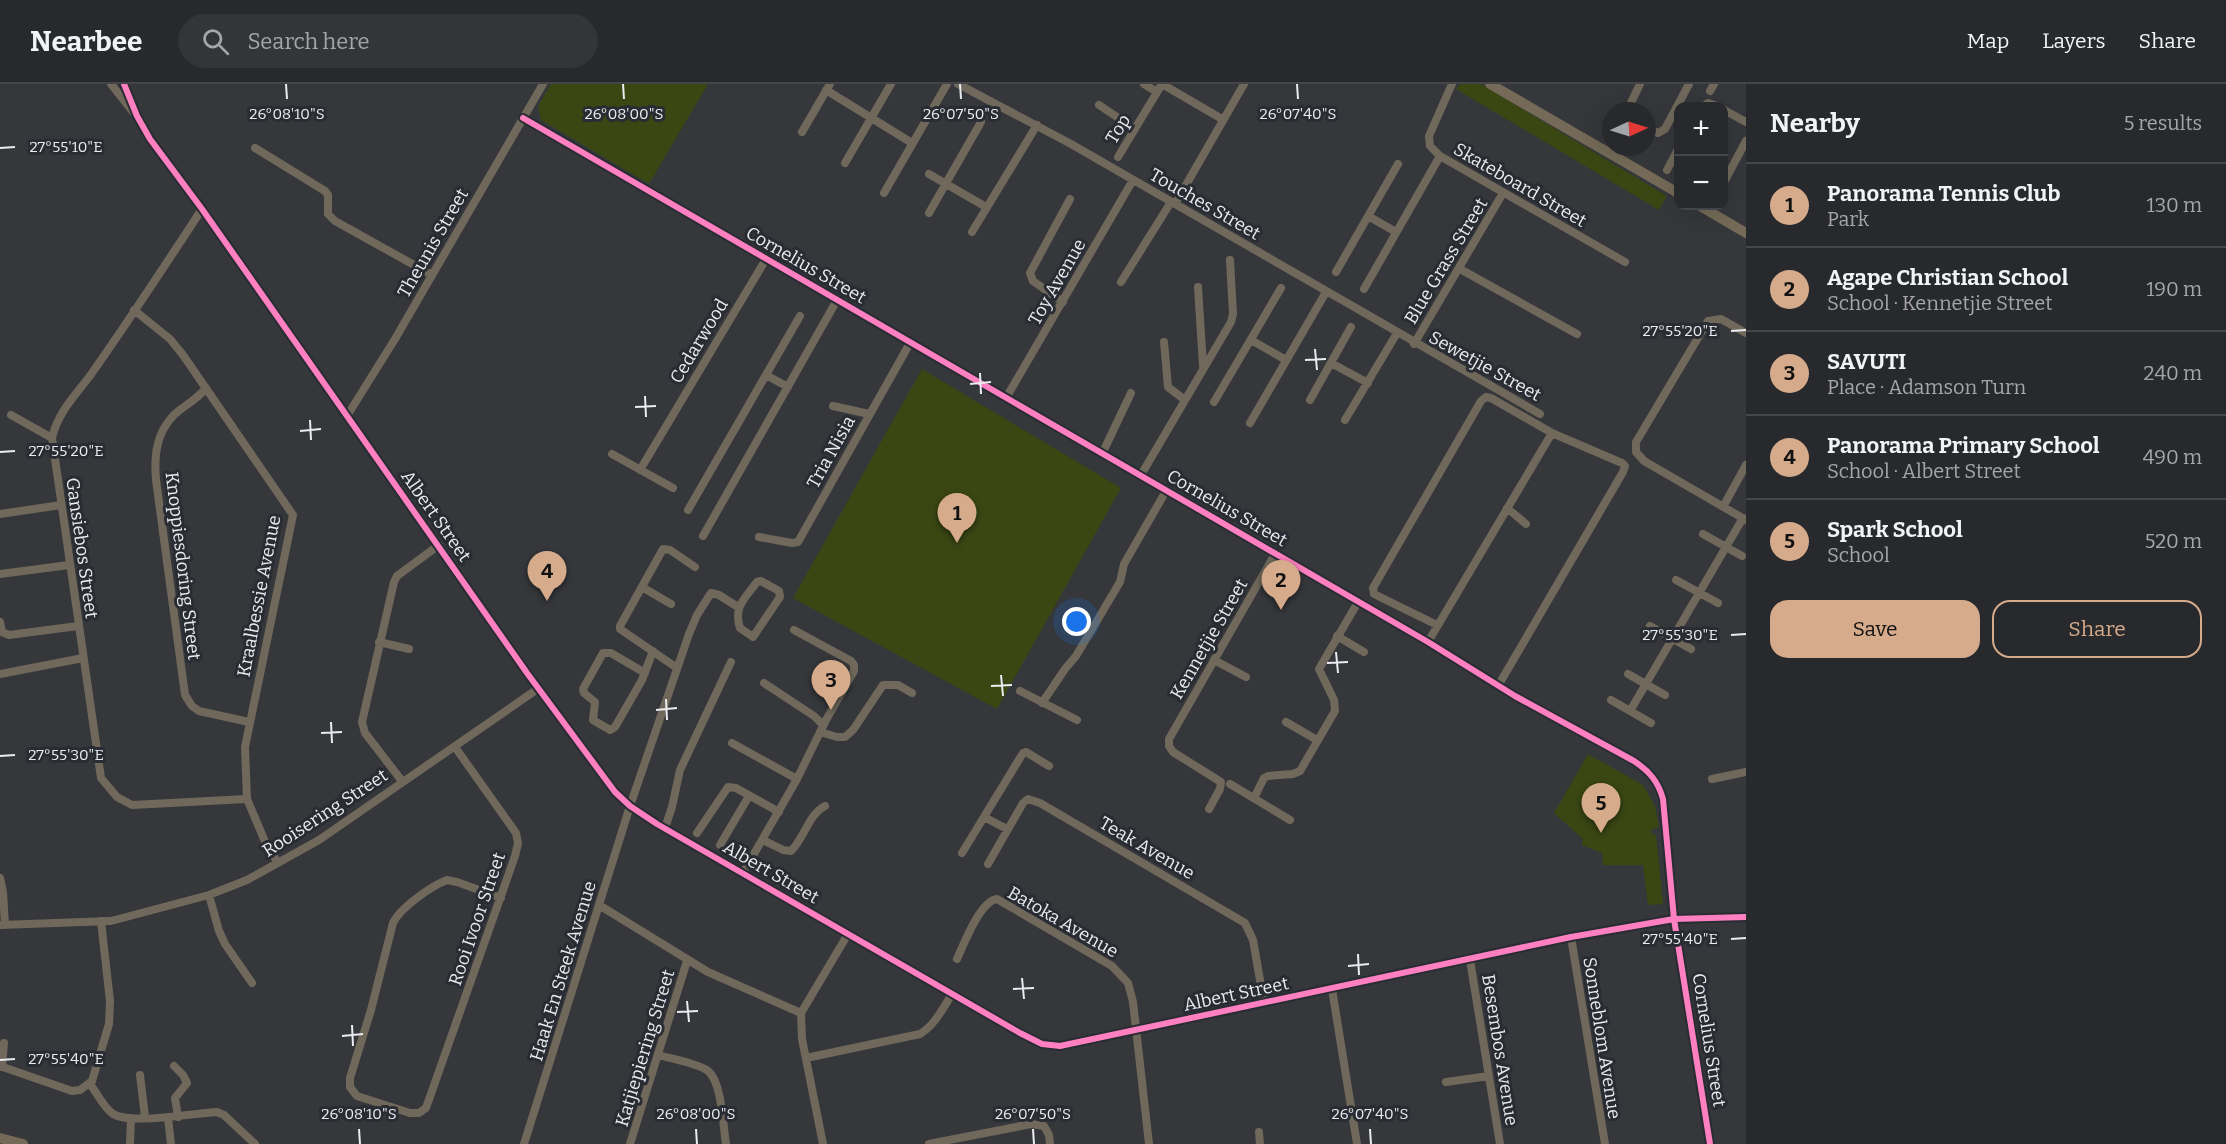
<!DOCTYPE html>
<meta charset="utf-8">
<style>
:root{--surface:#28292c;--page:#343538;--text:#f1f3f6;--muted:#a5a6a9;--line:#444548;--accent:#d6ab8b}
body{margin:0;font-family:Bitter,serif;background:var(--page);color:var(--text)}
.controls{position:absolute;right:18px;top:18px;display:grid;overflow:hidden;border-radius:12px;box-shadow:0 6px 24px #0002}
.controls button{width:54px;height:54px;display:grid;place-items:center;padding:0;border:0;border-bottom:2px solid var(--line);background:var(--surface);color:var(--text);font:30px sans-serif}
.compass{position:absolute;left:1602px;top:18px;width:54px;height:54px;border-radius:50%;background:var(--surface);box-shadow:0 6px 24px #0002;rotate:86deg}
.you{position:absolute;left:1077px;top:538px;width:21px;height:21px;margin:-15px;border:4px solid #fff;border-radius:50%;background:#1a73e8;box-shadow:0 0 0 9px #1a73e833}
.badge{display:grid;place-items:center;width:39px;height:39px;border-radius:50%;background:var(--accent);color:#111;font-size:20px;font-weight:700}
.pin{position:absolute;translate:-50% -50px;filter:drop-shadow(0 2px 3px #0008)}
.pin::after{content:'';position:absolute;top:32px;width:21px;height:18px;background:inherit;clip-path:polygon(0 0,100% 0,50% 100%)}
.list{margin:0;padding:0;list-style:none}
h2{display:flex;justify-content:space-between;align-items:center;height:78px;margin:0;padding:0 24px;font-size:26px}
h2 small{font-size:20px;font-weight:400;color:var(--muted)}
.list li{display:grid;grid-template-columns:39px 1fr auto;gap:18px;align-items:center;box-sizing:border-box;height:84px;padding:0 24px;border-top:2px solid var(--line)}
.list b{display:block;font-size:22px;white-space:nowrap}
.list p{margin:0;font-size:20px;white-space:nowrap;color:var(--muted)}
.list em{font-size:20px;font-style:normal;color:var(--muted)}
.actions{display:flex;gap:12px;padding:18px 24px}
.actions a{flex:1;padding:14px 0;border:2px solid var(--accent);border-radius:18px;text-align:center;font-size:21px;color:var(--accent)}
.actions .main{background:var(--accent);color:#111}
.icon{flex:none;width:33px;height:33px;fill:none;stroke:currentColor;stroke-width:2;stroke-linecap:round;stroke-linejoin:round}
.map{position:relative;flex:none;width:1746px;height:1060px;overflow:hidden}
header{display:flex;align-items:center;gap:36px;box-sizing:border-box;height:84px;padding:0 30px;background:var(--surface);border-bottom:2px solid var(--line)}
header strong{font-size:28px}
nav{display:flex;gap:33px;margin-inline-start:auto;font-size:21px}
.search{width:420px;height:54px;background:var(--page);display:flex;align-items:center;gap:15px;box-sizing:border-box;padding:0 21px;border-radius:33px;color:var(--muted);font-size:22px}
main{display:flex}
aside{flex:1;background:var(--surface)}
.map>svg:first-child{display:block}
</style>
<header>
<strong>Nearbee</strong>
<div class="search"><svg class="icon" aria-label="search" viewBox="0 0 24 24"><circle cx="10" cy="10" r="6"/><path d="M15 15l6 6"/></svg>Search here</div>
<nav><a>Map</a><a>Layers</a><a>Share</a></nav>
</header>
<main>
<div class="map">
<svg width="1746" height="1060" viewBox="0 0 1746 1060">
<rect width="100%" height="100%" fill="#35373b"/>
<!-- green -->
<path fill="#3a4713" d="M551,0h157l-59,100 -108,-64 -3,-14z
M1460,0h21l186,112 -8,14 -203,-121z
M922,285l199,119 -124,221 -204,-111z
M1588,670l55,31 12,21 4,22 -8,1 1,6 4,-1 7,70 -15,1 -5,-40h-40l-1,-12 -20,-8 1,-6 -29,-26z"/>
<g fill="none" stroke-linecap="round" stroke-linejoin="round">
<!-- street -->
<path stroke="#70695b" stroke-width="8" d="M111,0l23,29
M124,0l13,32 13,23 52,70 325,464 88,119 15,14 27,18 363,209 22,11 18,2 511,-109 103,-18 72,-2
M958,0l113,60 469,270
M1144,0l13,8
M1162,0l60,35
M1452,0l-23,52 1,10 10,10 185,106
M826,6l86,53
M1710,7l4,-7
M1099,21l36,24
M1704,22l4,-3 9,3
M1724,26l22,12
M1627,27l13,-27
M523,34l905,524 87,54 119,65c15,10 24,20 29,38l11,120 36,225
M1647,44l11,5 7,-4 24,-45
M802,48l28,-48
M255,64l70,43 3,4v19l7,7 97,54
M1118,73l44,-73
M845,79l46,-79
M1667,86l11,-21
M929,90l57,33
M1724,98l22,-41
M884,109l63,-109
M1175,120l69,-120
M202,125c-36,55 -72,110 -110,164 -15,21 -34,38 -40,65l49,340 16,19 15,8 115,-6
M929,129l52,-91
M1368,132l28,16
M972,148l65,-107
M1460,185l117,65
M1336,188l62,-108
M1121,198l50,-80
M1198,203l5,79
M1364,205l76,-133
M1063,218l-30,-21 -3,-8 40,-74
M134,226l36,29 13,16 110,160 -48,232 2,52 19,45 12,19
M1746,249l-25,-14 -13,2 -72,121v10l8,9 102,59
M1251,256l35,20
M1164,258l4,45 17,13
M1414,260l89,-151
M1331,279l37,20
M766,291l22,12
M206,304c-9,12 -23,18 -33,28 -17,18 -19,40 -17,64l29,215 7,11 7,5 50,11
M1006,314l127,-218
M1310,316l41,-73
M1214,318l67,-114
M833,322l36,8
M11,331l41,23
M347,332l48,-77 148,-255
M1345,336l52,-87
M1250,339l76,-131
M612,370l61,34
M1102,370l29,-61
M640,386l126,-211
M1141,391l90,-153 2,-8 -3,-54
M1723,423l23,-42
M1507,424l19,16
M688,426l112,-194
M0,430l61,-9
M1703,450l39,22
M703,452l134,-236
M759,453l33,6 6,-1 112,-199
M0,490l69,-9
M1676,496l42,23
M761,497l18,10 1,6 -27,40 -13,-9c-7,-21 5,-30 17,-46z
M642,503l29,17
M0,538l2,10 7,3 69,-9
M1437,541l-63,-31 -1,-6 108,-187 5,-4 5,1 61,35
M1650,542l41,23
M1337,552l27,16
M379,558l30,7
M1428,558l124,-209 70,30 3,3 -2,6 -125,214
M1214,576l32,17
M677,584l-57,-39v-3l43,-77 7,1 25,17
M645,589l-34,-20h-8l-20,36 1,4 11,9 -2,18 17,10 5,-3 27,-47 11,-29
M0,590l83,-16
M1628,590l37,21
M764,599l50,33 9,9
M1020,607l57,29
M1611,616l40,23
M1042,619l23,-34 11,-13 44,-74 4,-18 42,-73
M1630,627l113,-193
M1286,638l31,18
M820,648l17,5h8l8,-7 30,-45h15l14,8
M732,659l65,36
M455,663l61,86 2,10 -3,13 -89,252 -7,5h-9l-53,-17 -7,-9v-9l21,-68 22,-87c7,-15 38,-37 54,-43l10,2 44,16
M1712,695l34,-7
M402,697l-37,-48 -3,-11 32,-140 3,-6 42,-31
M1230,700l60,36
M1254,714l10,-20 4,-2 25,-2 7,-3 35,-60 -1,-11 -15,-31 39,-67
M1209,725l11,-20 1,-7 -48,-30 -4,-6v-7l106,-185
M984,733l23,12
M665,744l7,-21 8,-37 51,-108
M697,749l31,-46 8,1 43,24
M763,756l20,10 8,1c14,-14 17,-36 34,-45
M720,761l29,-49
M962,769l61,-100 3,-1 23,14
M988,780l35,-61 5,-4 12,4 205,120 8,17 11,63
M743,789l54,-94 29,-59 28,-49v-6l-3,-4 -57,-31
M0,794l3,14 2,33
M209,811l10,36 6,13 27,39
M599,821l109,67 93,41
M0,841l111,-4 98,-26 38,-15 72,-40 220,-152
M1571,853l34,207
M957,875c7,-15 23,-58 40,-60l115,67 16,17 5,19 16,142
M1470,876l30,184
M1332,905l25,155
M658,971c14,4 39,8 50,16 14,11 15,55 18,73
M806,974l114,-24c15,-9 23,-26 32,-40
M0,982l72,25 8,-1 12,-9 17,-57 1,-23 -9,-80
M174,982l9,9 4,8 -12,15 3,19
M2,983l2,-24
M140,991l5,42
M1446,998l43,-6
M90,1000c7,9 14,24 23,30 18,11 82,-1 104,-2l7,3 31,29
M168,1034l3,26
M1259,1048l1,12
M130,1060l1,-26
M524,1060l106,-338 59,-172 8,-19 14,-22 8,2 19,12
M630,1060l57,-183
M823,1060l-21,-105 -1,-26 47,-79
M929,1060l102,-20 13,2 5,9 1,9"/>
<!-- secondary -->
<path stroke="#746a57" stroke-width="10" d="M1490,0l188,109
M1700,122l46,27
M0,1054l23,6"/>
<!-- cycleway casing -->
<g stroke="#292c33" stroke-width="10">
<path id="cycleway" d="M124,0l13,32 13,23 52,70 325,464 88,119 15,14 27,18 363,209 22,11 18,2 511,-109 103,-18 72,-2
M523,34l905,524 87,54 119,65c15,10 24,20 29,38l11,120 36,225"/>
</g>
<!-- cycleway -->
<use href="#cycleway" stroke="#ff80c0" stroke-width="6"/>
</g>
<!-- ticks -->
<path fill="none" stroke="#eaecf1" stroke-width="2" d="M286,0l1,15M623,0l1,15M960,0l1,15M1297,0l1,15M0,64l15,-1M1731,247l15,-1M1315,265l2,21M1305,276l21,-1M980,289l1,21M970,300l21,-2M645,312l1,21M635,323l21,-1M310,336l1,20M300,347l21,-2M0,368l15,-1M1731,551l15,-1M1336,568l2,21M1327,579l21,-1M1001,591l2,21M991,602l21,-1M666,615l1,21M656,626l21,-2M331,638l1,21M321,649l21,-1M0,672l15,-1M1731,855l15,-1M1358,870l1,21M1348,882l21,-2M1022,894l2,21M1013,905l21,-1M687,917l2,21M677,928l21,-1M352,941l1,21M342,952l21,-2M0,976l15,-1M359,1045l1,15M696,1045l1,15M1033,1045l1,15M1370,1045l1,15"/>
<g text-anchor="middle" stroke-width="6" stroke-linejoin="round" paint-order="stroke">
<!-- street labels -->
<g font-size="18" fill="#eaecf1" stroke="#292c33">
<text transform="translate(1118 45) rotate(-59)" y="6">Top</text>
<text transform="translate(1520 101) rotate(30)" y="6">Skateboard Street</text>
<text transform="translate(1205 120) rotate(30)" y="6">Touches Street</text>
<text transform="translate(433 159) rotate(-60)" y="6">Theunis Street</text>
<text transform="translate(1446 177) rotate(-59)" y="6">Blue Grass Street</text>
<text transform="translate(806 181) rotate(30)" y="6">Cornelius Street</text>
<text transform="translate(1057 198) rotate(-60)" y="6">Toy Avenue</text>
<text transform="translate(699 257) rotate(-59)" y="6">Cedarwood</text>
<text transform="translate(1485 282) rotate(29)" y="6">Sewetjie Street</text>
<text transform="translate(831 368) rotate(-61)" y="6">Tria Nisia</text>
<text transform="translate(1227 424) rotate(30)" y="6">Cornelius Street</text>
<text transform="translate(436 432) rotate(55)" y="6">Albert Street</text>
<text transform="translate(82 464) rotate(82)" y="6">Gansiebos Street</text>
<text transform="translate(183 482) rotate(83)" y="6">Knoppiesdoring Street</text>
<text transform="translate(259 512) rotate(-79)" y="6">Kraalbessie Avenue</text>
<text transform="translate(1209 555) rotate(-60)" y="6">Kennetjie Street</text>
<text transform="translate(325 729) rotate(-33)" y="6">Rooisering Street</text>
<text transform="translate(1147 764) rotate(30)" y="6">Teak Avenue</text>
<text transform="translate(771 788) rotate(30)" y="6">Albert Street</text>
<text transform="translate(477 835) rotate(-71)" y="6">Rooi Ivoor Street</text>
<text transform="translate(1063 838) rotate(30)" y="6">Batoka Avenue</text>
<text transform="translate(563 887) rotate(-73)" y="6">Haak En Steek Avenue</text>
<text transform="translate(1236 910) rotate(-12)" y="6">Albert Street</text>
<text transform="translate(1602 954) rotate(81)" y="6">Sonneblom Avenue</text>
<text transform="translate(1709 956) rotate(81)" y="6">Cornelius Street</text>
<text transform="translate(645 964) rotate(-73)" y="6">Katjiepiering Street</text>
<text transform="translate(1500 966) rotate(81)" y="6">Besembos Avenue</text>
</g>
</g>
<g font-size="15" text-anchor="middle" fill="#eaecf1" stroke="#292c33" stroke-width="6" stroke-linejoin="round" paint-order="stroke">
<text x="287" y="35">26°08'10"S</text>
<text x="624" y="35">26°08'00"S</text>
<text x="961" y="35">26°07'50"S</text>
<text x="1298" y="35">26°07'40"S</text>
<text x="66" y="68">27°55'10"E</text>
<text x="1680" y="252">27°55'20"E</text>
<text x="66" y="372">27°55'20"E</text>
<text x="1680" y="556">27°55'30"E</text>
<text x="66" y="676">27°55'30"E</text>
<text x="1680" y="860">27°55'40"E</text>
<text x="66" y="980">27°55'40"E</text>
<text x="359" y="1035">26°08'10"S</text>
<text x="696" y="1035">26°08'00"S</text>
<text x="1033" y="1035">26°07'50"S</text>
<text x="1370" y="1035">26°07'40"S</text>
</g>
</svg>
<div class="controls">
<button>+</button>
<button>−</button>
</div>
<svg class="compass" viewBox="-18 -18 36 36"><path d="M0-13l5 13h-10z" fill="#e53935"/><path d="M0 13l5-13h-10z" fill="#a5a6a9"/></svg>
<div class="you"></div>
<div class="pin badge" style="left:957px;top:459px">1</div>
<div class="pin badge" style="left:1281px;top:526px">2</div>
<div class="pin badge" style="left:831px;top:626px">3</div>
<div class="pin badge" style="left:547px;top:517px">4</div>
<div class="pin badge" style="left:1601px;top:749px">5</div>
</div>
<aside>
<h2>Nearby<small>5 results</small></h2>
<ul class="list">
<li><span class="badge">1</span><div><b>Panorama Tennis Club</b><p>Park</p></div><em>130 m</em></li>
<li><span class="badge">2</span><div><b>Agape Christian School</b><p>School · Kennetjie Street</p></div><em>190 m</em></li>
<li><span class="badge">3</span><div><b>SAVUTI</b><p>Place · Adamson Turn</p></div><em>240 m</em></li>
<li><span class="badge">4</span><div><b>Panorama Primary School</b><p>School · Albert Street</p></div><em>490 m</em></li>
<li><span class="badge">5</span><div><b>Spark School</b><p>School</p></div><em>520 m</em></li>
</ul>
<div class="actions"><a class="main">Save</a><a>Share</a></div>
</aside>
</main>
